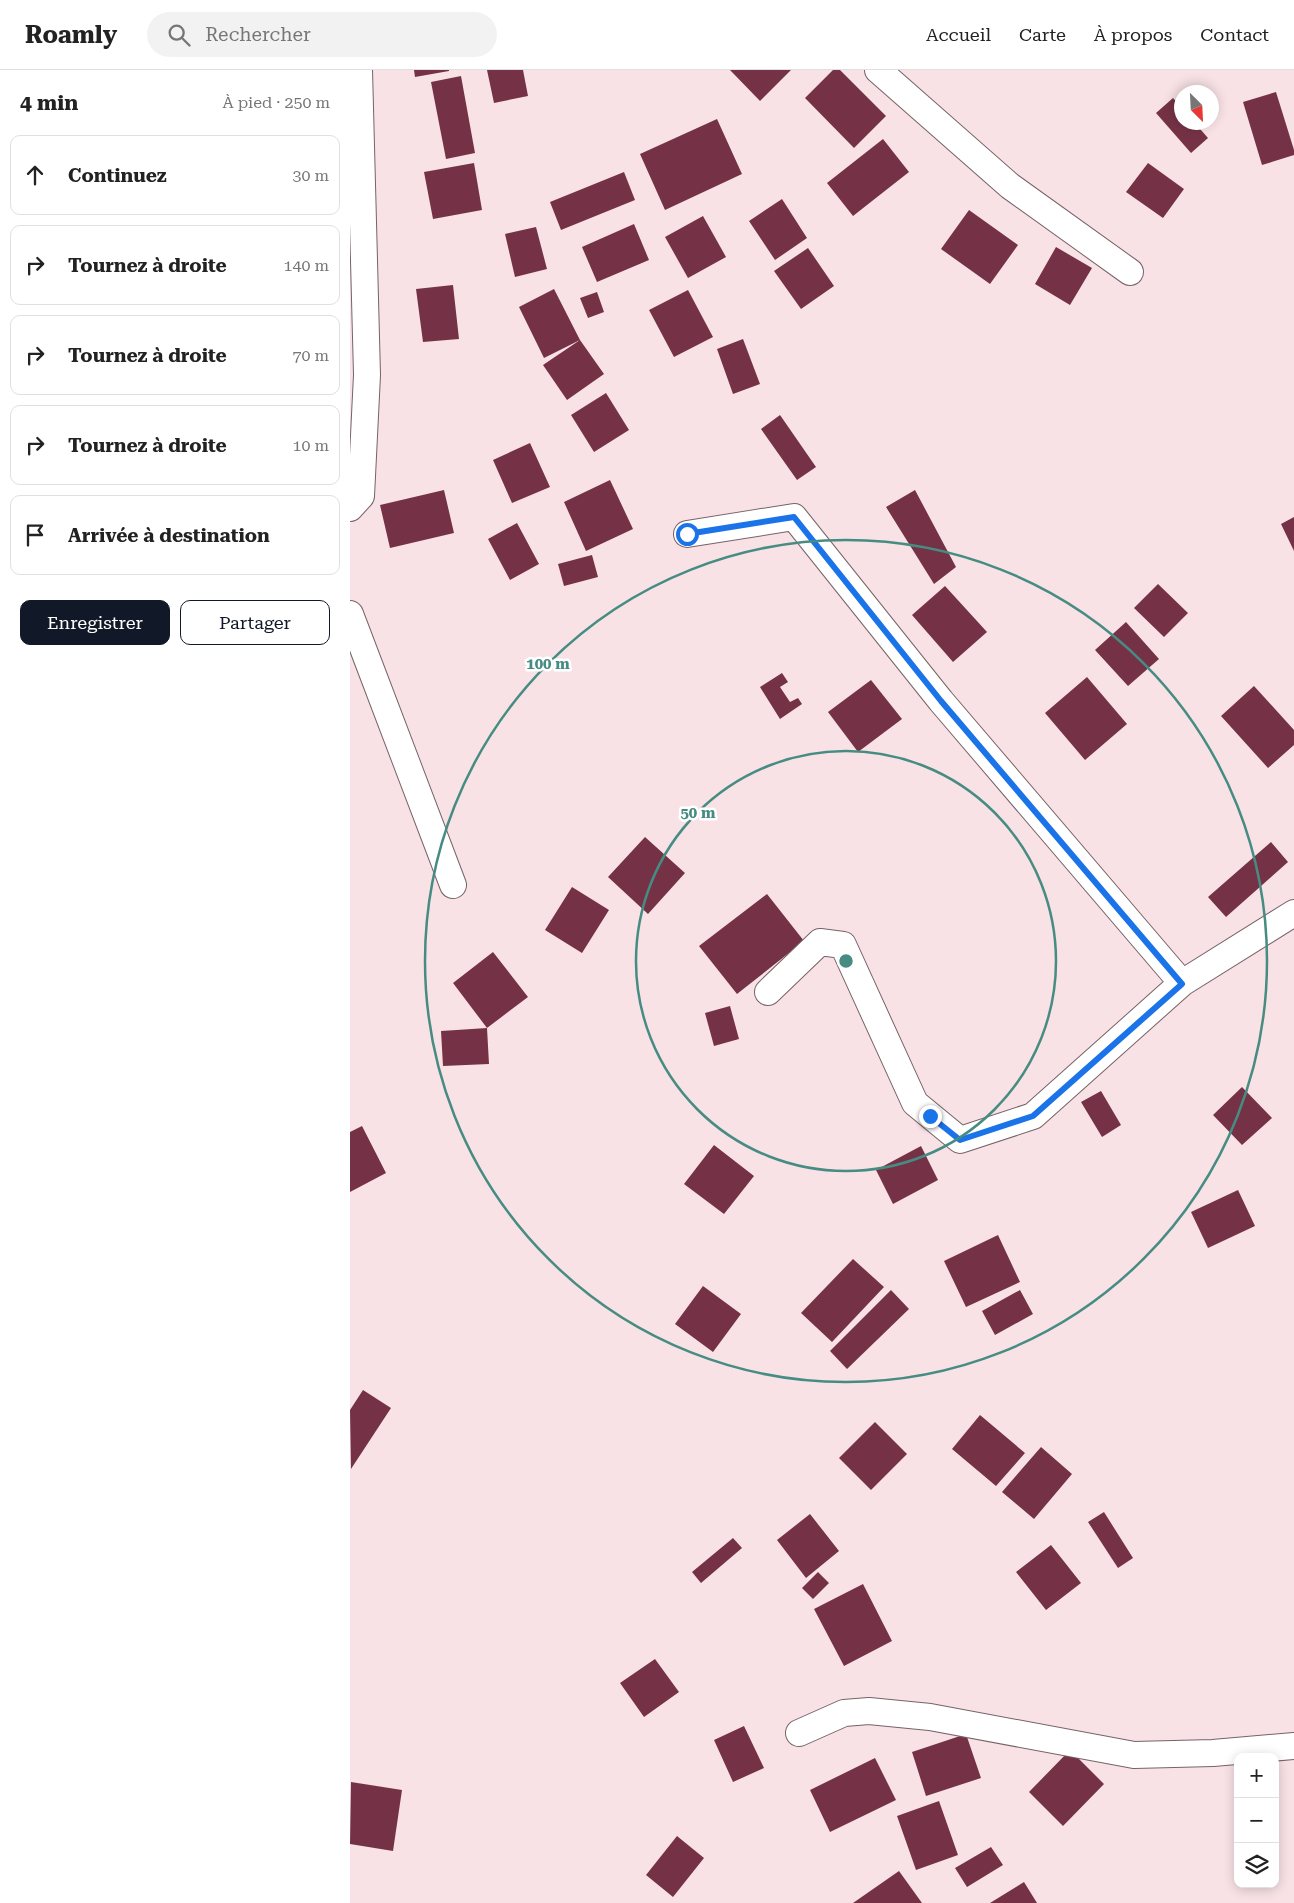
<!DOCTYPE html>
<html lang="fr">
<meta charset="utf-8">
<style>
:root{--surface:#fff;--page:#f2f2f2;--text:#222;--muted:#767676;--line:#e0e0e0;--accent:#111827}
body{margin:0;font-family:"Roboto Serif",serif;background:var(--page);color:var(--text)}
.controls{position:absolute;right:15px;bottom:15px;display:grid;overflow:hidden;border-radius:10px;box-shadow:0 2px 12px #0003}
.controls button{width:45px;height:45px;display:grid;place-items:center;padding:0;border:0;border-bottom:1px solid var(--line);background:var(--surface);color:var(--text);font:25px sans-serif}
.compass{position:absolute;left:824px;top:15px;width:45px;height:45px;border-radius:50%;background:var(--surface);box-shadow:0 2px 12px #0003;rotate:156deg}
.stop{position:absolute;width:15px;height:15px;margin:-11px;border:4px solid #1a73e8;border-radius:50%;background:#fff}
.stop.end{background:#1a73e8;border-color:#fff;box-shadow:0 1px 5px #0008}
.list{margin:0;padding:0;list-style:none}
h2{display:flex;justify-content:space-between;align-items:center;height:65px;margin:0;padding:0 20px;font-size:21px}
h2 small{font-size:16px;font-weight:400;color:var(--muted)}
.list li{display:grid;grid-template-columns:32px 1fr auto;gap:15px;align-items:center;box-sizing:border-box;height:80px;margin:0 10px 10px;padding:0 10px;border:1px solid var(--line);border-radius:10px}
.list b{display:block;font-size:19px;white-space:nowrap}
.list em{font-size:16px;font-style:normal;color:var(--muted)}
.actions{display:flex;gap:10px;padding:15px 20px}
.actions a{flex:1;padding:11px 0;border:1px solid var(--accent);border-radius:10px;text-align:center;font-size:18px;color:var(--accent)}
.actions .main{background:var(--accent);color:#fff}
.icon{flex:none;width:28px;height:28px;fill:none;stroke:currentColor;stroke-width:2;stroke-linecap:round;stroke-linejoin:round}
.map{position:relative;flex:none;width:944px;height:1833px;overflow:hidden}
header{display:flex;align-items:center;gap:30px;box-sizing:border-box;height:70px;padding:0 25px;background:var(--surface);border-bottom:1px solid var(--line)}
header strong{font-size:24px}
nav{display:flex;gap:28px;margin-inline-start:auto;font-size:18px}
.search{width:350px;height:45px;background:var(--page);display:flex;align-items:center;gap:12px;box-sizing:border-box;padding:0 18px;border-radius:28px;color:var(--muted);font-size:19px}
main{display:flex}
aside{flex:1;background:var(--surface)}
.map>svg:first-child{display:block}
</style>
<header>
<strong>Roamly</strong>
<div class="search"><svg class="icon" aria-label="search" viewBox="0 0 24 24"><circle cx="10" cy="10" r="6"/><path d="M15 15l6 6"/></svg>Rechercher</div>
<nav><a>Accueil</a><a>Carte</a><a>À propos</a><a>Contact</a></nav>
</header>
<main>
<aside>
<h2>4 min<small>À pied · 250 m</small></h2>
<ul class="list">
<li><svg class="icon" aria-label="ahead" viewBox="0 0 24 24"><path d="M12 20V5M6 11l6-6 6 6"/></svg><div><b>Continuez</b></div><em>30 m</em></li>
<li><svg class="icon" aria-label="right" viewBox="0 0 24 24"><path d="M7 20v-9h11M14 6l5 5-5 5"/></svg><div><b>Tournez à droite</b></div><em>140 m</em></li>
<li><svg class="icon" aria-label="right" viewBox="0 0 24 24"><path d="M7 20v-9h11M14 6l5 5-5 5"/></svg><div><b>Tournez à droite</b></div><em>70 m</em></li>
<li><svg class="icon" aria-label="right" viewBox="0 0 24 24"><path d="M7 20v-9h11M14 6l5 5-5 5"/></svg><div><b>Tournez à droite</b></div><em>10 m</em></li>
<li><svg class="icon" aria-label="arrive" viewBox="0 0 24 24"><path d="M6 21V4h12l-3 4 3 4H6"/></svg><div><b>Arrivée à destination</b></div></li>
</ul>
<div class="actions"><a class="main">Enregistrer</a><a>Partager</a></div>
</aside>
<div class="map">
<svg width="944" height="1833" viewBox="0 0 944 1833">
<rect width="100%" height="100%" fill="#f8e2e6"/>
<!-- building -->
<path fill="#753246" d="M64,0h35v1l-34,6z
M137,0h36l5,26 -34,7z
M380,0h61l-31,31z
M483,0h7l46,46 -32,32 -49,-50z
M111,6l14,77 -29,6 -15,-77z
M926,22l18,58v5l-32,10 -19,-63z
M823,28l9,10v14h12l14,16 -17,15 -35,-40z
M367,49l25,55 -77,36 -25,-56z
M533,69l26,33 -56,44 -26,-33z
M124,93l8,47 -49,9 -9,-47z
M798,93l36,26 -21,29 -37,-26z
M274,102l11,28 -74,30 -11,-28z
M432,129l25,39 -32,22 -26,-39z
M619,140l49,35 -28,39 -49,-35z
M353,146l23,41 -38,21 -23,-41z
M284,154l15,36 -52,22 -15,-35z
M186,157l11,42 -32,8 -10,-43z
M706,177l36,21 -22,37 -35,-21z
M458,178l26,38 -33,23 -27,-38z
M103,215l6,54 -36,3 -7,-53z
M204,219l26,51 -36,18 -25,-51z
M338,220l25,47 -39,20 -25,-47z
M247,222l7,20 -16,6 -8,-20z
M393,269l17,45 -27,10 -16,-45z
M230,270l24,34 -37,26 -24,-35z
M256,323l23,37 -35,22 -23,-37z
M430,345l36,52 -19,13 -36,-51z
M180,373l20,44 -38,16 -19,-43z
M260,410l23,49 -47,22 -22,-49z
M94,420l10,43 -64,15 -10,-43z
M565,420l41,77 -22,17 -48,-77z
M944,447v34l-13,-27z
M167,453l22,41 -29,16 -22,-41z
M242,485l6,22 -34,9 -6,-22z
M808,514l30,29 -24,24 -30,-29z
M595,516l42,46 -34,30 -41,-47z
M776,552l33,37 -31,27 -33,-36z
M432,603l6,9 -8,5 10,15 8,-4 4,6 -22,15 -20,-32z
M737,607l40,47 -42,36 -40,-47z
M521,610l31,39 -44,33 -30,-40z
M904,616l40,44v15l-26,23 -47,-52z
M295,767l40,36 -37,41 -40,-37z
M921,772l17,20 -62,55 -18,-20z
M222,817l37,23 -27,43 -37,-23z
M417,824l37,47 -67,53 -38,-48z
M143,882l35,45 -41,31 2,36 -46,2 -2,-35 46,-3 -34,-45z
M380,936l9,33 -25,7 -9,-33z
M892,1017l30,31 -30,27 -29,-30z
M751,1021l20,34 -19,12 -21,-35z
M12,1056l24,47 -36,19v-60z
M364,1075l40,31 -30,38 -40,-30z
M571,1076l17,34 -45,24 -17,-34z
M888,1120l17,36 -47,22 -17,-36z
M648,1165l22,47 -54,25 -22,-46z
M503,1189l31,28 -52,55 -31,-29z
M353,1216l38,28 -28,38 -38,-28z
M541,1220l18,19 -62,60 -17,-18z
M670,1220l13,24 -38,21 -13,-24z
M13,1320l28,18 -40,61 -1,-59z
M630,1345l45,38 -29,33 -44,-37z
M525,1352l32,32 -36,36 -32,-32z
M691,1377l31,27 -38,45 -32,-27z
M754,1442l29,46 -15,10 -30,-46z
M460,1444l29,37 -33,27 -29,-38z
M383,1468l9,10 -41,35 -9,-11z
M701,1475l30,38 -35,27 -30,-38z
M468,1502l11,11 -16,16 -11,-11z
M513,1514l29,57 -48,25 -30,-57z
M305,1589l24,33 -35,25 -24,-34z
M394,1656l20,42 -31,14 -19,-42z
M616,1664l15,44 -55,18 -14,-44z
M720,1680l34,34 -41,42 -34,-34z
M525,1688l21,42 -66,32 -20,-42z
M1,1712l51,8 -9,61 -43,-7z
M589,1731l19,54 -42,15 -19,-54z
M327,1766l27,22 -31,39 -27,-22z
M641,1777l12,18 -36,22 -12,-19z
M549,1801l23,32h-69z
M674,1812l13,21h-47z"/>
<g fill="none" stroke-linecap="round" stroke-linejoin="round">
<!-- minor casing -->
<g stroke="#766367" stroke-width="28">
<path id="minor" d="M528,0l132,116 120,86
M0,438l11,-12 6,-121 -8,-305
M337,464l107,-17 147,184 241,282 112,-70
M0,544l103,271
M418,922l52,-50 23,3 72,158 45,37 73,-24 149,-133
M449,1663l45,-20 25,-2 61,6 204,38 79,-2 81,-7"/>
</g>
<!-- minor -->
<use href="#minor" stroke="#fff" stroke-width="26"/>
</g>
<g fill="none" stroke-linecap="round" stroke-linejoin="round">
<!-- route -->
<path stroke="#1a73e8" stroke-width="6" d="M337,464l107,-17 147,184 241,283 -149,132 -73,24 -30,-24"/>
</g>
<!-- distance rings -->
<g fill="none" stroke="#478c82" stroke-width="2.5">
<circle cx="496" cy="891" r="210"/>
<circle cx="496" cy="891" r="421"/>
</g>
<circle cx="496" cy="891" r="8" fill="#478c82" stroke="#fff" stroke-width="2.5"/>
<g font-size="15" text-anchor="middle" font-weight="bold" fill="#478c82" stroke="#fff" stroke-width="5" stroke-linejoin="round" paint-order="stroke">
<text x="198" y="599">100 m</text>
<text x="348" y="748">50 m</text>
</g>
</svg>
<div class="controls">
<button>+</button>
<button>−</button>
<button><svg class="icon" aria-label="layers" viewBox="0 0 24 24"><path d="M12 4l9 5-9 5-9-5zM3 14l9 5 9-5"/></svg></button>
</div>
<svg class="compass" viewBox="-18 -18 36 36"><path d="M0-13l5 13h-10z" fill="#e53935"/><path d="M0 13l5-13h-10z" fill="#767676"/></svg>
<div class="stop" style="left:337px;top:464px"></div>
<div class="stop end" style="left:580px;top:1046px"></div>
</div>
</main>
